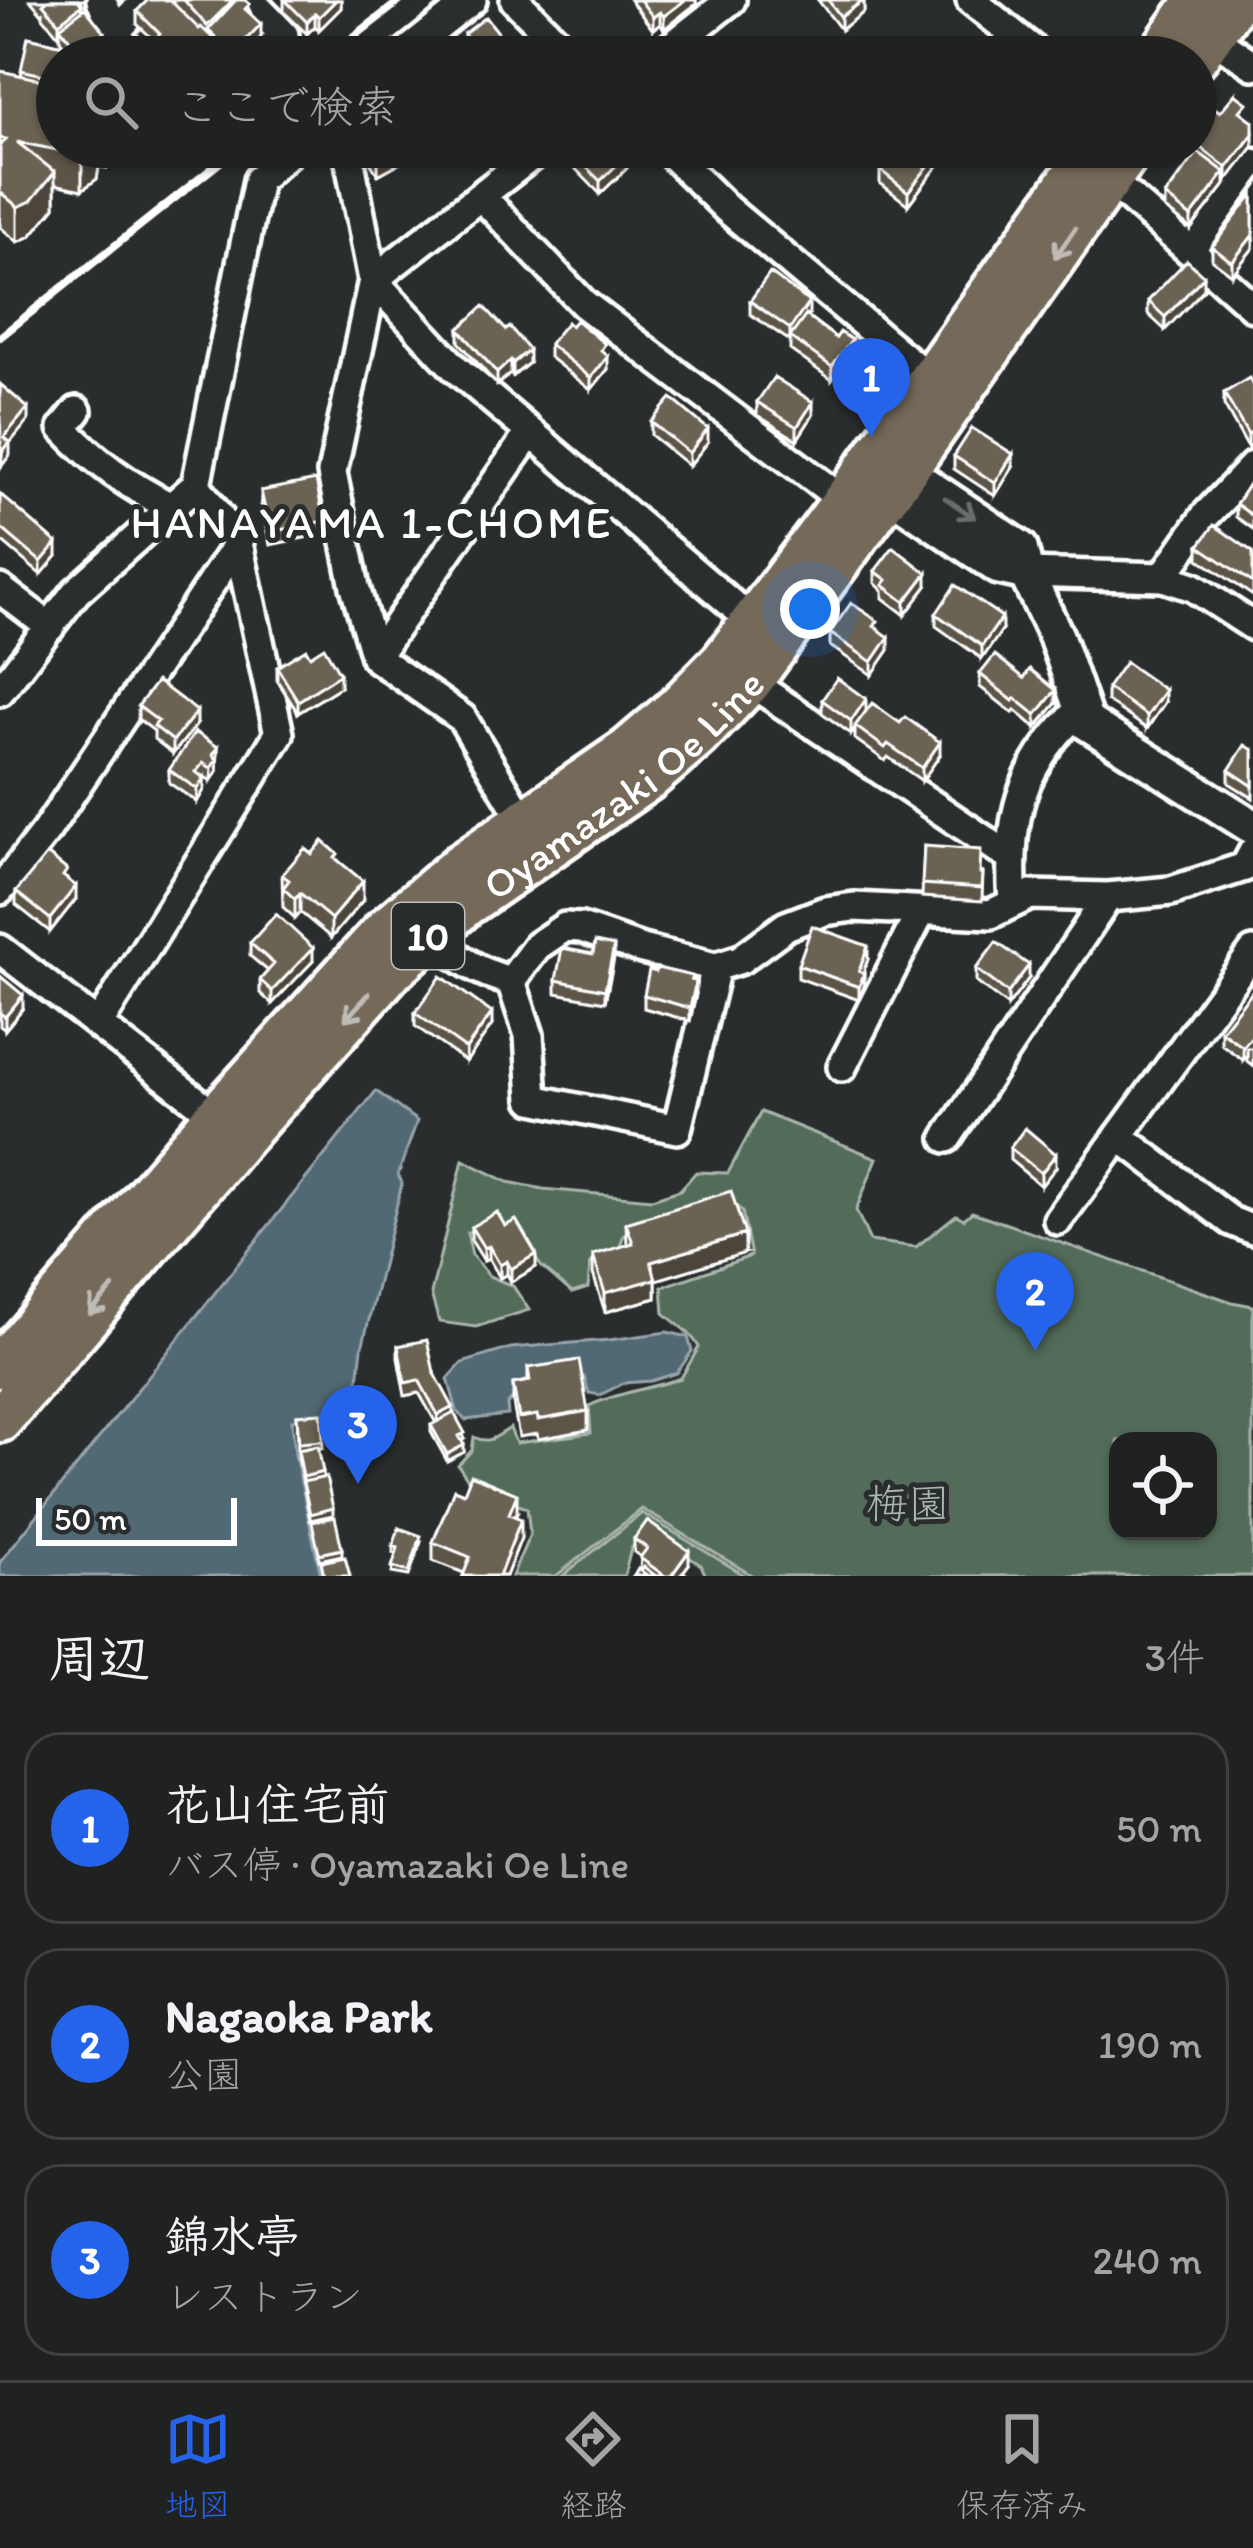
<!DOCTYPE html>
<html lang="ja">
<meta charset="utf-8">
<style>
:root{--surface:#202222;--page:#2d2f2f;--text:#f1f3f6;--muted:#a2a4a5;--line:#3d3f40;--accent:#2563eb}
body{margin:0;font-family:Itim,"Klee One",sans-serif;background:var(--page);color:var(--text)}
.controls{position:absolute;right:36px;bottom:36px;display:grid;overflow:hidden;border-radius:24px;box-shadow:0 3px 9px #0004}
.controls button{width:108px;height:108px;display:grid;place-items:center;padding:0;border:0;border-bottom:3px solid var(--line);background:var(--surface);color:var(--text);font:60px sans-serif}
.scale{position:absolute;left:36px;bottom:30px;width:201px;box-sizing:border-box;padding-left:12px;border:6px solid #fff;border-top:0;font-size:33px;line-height:42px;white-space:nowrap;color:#fff;-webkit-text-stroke:9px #2a2d2e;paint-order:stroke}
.you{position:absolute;left:810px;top:609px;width:42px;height:42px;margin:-30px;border:9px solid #fff;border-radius:50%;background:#1a73e8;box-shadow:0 0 0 18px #1a73e833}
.badge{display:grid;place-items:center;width:78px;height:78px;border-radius:50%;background:var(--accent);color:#fff;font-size:39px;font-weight:700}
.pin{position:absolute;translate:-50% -99px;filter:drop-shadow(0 3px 6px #0008)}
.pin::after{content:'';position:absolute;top:63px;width:42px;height:36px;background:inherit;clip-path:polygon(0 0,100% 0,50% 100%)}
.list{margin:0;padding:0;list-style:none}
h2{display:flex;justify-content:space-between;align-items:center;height:156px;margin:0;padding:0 48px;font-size:51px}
h2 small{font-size:39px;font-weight:400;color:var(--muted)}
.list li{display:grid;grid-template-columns:78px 1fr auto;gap:36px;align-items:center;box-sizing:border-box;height:192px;margin:0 24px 24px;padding:0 24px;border:3px solid var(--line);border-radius:36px}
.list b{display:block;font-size:45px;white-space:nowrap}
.list p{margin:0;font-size:39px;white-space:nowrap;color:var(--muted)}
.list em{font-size:39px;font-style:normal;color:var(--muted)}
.icon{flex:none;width:66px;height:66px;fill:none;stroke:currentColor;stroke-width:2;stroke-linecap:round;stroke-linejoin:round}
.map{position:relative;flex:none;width:1253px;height:1576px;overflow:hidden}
.search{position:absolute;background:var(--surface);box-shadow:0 3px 9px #0004;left:36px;right:36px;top:36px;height:132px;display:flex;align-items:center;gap:30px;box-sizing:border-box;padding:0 42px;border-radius:66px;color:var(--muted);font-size:45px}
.sheet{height:804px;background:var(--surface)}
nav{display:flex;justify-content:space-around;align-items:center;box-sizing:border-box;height:168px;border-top:3px solid var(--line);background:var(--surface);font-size:33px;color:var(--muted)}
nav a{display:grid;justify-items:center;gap:6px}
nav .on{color:var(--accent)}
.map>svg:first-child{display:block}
</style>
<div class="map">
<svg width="1253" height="1576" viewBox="0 0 1253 1576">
<rect width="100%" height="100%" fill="#2a2d2e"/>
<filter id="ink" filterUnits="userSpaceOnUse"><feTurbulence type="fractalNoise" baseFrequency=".00833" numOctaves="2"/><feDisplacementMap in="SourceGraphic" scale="24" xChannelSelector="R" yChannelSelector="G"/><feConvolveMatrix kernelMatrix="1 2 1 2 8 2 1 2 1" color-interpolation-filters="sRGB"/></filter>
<g filter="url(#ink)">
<!-- green -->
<path fill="#536c5a" stroke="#a9b6ac" stroke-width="3" fill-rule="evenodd" d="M761,1112l116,46 -21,52 14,31 46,6 40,-32 8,4 8,-7 260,90 21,4v270h-500l-111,-67 -86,67h-44l18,-42 -3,-26 -52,-18 -17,-25 14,-15 2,-13c15,8 23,-1 36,-9l6,15 75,-10 -2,-27c29,-14 62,-17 92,-28l18,-31c-9,-16 -21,-21 -35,-34l-2,-26 89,-31 -9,-45 -10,-7 -108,30 -6,19 -28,11 -2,24 -16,5 -31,-27 -27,-37 -8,-1 -11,-11 -28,16 5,22 17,21 24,10 16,24 -53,17 -37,-5 -8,-28 32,-134 45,22 35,7 109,10 28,-9 16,-18 32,1zM1118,1441h90v90h-90z
M642,1513l104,63h-40l-5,-11 -54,-35 -16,19 -7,27h-62z"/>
<!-- water -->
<path fill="#516775" stroke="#97a4ac" stroke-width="3" d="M376,1091l41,30 -19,54 4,8 -40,165 -4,32 -20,37 -46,3 3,34 26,122h-321v-14z
M667,1332l21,5 4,14 -15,22 -26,8 -27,2 -24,12 -11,-2 -5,-16 -8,-1 -65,24 -4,5 1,10 -43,5 -8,-9 -9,-32 14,-16 49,-15 98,-8z"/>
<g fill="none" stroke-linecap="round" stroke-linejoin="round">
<!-- minor casing -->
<g stroke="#fff" stroke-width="36">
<path id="minor" d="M101,0l19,40 16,17
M250,0l34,35 -26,22
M515,0l57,57
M971,0l71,57
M1197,27l56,38
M116,31l30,-31
M400,57l72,-57
M658,57l73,-57
M347,147l26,133 -41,193 23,114 20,70 87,61 69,115
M664,147l63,62 203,170
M1109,179l144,128
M481,196l103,108 260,197
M1190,250l63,-87
M373,280l82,88 299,255
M373,280l170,-133
M77,411l-14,17c32,34 65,57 106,78
M1026,573l137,4 30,10 60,39
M1163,577l43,-62 47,-49
M0,589l50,38
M375,657l154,-223
M750,682l260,175
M0,691l76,-99 120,-107 62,-305 36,-33
M0,890l46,-59 192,-288
M1013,903c-6,-80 5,-137 67,-193
M431,933c22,24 48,40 80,48
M0,949l229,177
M511,981l26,-35 28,-19 16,1 61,21 74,18 25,-8 45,-33 39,-15 29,-4 137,7 39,-19 78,2 63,-6 74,-24 8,-15
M511,981l18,54 4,64 144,30 39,-162
M98,1025l181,-291 -41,-191 -42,-58
M842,1067l79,-155
M1119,1136l112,85 22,9
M947,1138l161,-241
M1058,1220l195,-268"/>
</g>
<!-- tertiary casing -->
<g stroke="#fff" stroke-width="42">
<path id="tertiary" d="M887,459l133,89 6,25 30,63 30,86 167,105
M869,479l130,88 27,6"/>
</g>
<!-- primary casing -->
<g stroke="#fff" stroke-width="51">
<g id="primary">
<path d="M1158,57l40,-57"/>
<path d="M1196,57l40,-57"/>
<path d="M0,1366l216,-250 168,-185 78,-67 166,-114 49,-42 46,-47 121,-160 250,-354"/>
<path id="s1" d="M0,1420l243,-284 147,-164 75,-67 183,-126 49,-42 53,-55 155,-211 227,-324"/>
</g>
</g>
<!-- minor -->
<use href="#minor" stroke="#2a2d2e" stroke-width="27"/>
<!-- tertiary -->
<use href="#tertiary" stroke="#2a2d2e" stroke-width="33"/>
<!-- primary -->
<use href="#primary" stroke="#746a5a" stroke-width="42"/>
<!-- rail -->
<path stroke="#fff" stroke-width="8" d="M328,57l73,-57
M0,337l239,-190"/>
</g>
<!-- wall -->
<path fill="#5c5447" stroke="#fff" stroke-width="3" d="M30,0h52l-3,2 3,9 41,46h-50l-13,-17v-5l-1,1 -16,-19v-4l-1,1z
M148,0h97l16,37 -20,20h-79l-6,-6v-9l-19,-18v-13z
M284,0h57v8l-22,22 -4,-4 -8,8 -23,-22z
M630,0h66v4l-32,25 -4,-5 -7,6z
M818,0h46v12l-23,18z
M464,34l51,23h-43l-8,-10z
M28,37l35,8v12h-6v90h73l-1,4 -6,-2 -1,6 -6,-1 -2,7 -5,-1 -2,8 -8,-1 -2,12 -15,11 -27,-6v23l-24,29 -13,6 -18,-15v-156l21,5z
M1235,94l-8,87 -2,-3v7l-34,44 -26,-20v-13l30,-40 -4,-3v-6h5v-14l24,-21z
M364,147h48v9l-34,19 -14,-22z
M561,147h58l8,21 -27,26 -39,-40z
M950,147v3l-42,55 -28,-22v-13z
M1253,194v54l-21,27 -20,-15v-13z
M1204,289l-39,41 -17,-16v-13z
M750,301l59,14 -1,2 81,61 -15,21 -8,-5 -5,7 -23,-16v-14l-6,9 -42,-30v-9l-40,-27z
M459,329l70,34 -16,13 -2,-3 -14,12 -38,-43z
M549,344l56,9 3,16 -17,21 -42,-33z
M1253,386v59l-5,3 -24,-43v-12z
M757,402l56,13 -16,25 -40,-25z
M651,422l57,20 -19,24 -38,-31z
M954,456l59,11 -18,29 -41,-27z
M1253,478v51l-17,-12v-13z
M261,491l63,30v13l-54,11 -9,-41z
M0,494l57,62 -16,19 -41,-35z
M1199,546l54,6v44l-54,-37z
M875,571l52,15 -22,29 -22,-17v-7l-8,-8z
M936,614l66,16 -20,29 -46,-33z
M878,628l11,22 -17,25 -42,-29v-13z
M310,656l30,31 -42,26 -21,-33v-13z
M980,674l76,29 -20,25 -21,-18 -2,3 -33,-26z
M1107,688l58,14 -18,27 -40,-28z
M822,700l44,11 74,44 -18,26 -34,-24 -3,4 -30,-22v-12l-4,7 -29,-21z
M138,706l59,18 -24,30 -19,-15v-8l-16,-12z
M218,747l-1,25 -6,9 -8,-5 1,14 -7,12 -28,-19v-13z
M1253,750v48l-24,-15v-13z
M924,846l59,27 -1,28 -60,-4z
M312,854l26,6 25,40 -32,38 -31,-26 -5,6 -12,-11 -1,-32z
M67,879l9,20 -26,33 -34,-27v-13z
M250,943l63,18 -41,43 -12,-11v-13l8,-9 -18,-15z
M614,958l-9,44 -49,-9v-13z
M868,959l-5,14 1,13 -5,14 -61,-22v-13z
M976,969l53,9 -21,28 -32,-24z
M0,976l23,32 -18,22 -5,-4z
M1253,990v76l-6,-5v-6l-4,5 -22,-16v-13z
M696,994l-6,27 -46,-13v-13z
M415,1013l77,12 -26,37 -51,-36z
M1010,1148l46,19 -15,19 -31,-26z
M626,1223l119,30 -89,27v18l-51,14 -12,-38v-19l34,-10z
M505,1226l31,41 -25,15 -4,-8 -7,4 -11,-19 -5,2 -13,-21v-13z
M398,1346l36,26 31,67 -4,2 3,11 -17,9 -16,-29v-7l5,-2 -17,-30 -14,3 -7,-38z
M528,1368l60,43v19l-50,9 -1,-5 -18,3 -6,-34v-19l15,-3z
M321,1413l2,35h-5l5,29 10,38 -23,5 -12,-64 -1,-41z
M517,1513l-2,4 6,21 -15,38h-43l1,-3 -31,-12v-19z
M634,1539l55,25 -6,8 6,4h-55l6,-6 1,-13 -7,-5z
M421,1542l-12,34 -17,-3 4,-19 -3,-1v-7z"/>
<!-- shaded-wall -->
<path fill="#4b453a" stroke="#fff" stroke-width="3" d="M336,0h5v8l-22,22v-13z
M685,0h11v4l-32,25v-13z
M864,0v12l-23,18v-13z
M82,5v12l-22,10 -1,9v-13z
M660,12v12l-7,6v-13z
M315,13v13l-8,8v-12z
M261,24v13l-20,20h-3v-9z
M105,33v13l-14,11h-11v-4z
M221,46v11h-10z
M1253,134v13l-26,34v-13z
M92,147h7v20l-2,12 -15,11v-35z
M405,147h7v9l-34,19v-12z
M943,147h7v3l-42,55v-13z
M627,155v13l-27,26v-13z
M55,172v35l-24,29 -13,6v-35z
M1225,172v13l-34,44v-12z
M1253,235v13l-21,27v-13z
M1204,276v13l-39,41v-13z
M809,302v13l-16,23 -3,-1v5v-13z
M852,340v13l-20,27v-13z
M529,350v13l-16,13v-13z
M608,356v13l-17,21v-12z
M511,360v13l-14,12v-12z
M889,365v13l-15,21v-12z
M866,381v13l-5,7v-13z
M813,402v13l-16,25v-13z
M28,408v13l-18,22v12l-9,12 3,-30z
M708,429v13l-19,24v-13z
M1253,432v13l-5,3v-13z
M1013,454v13l-18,29v-13z
M57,543v13l-16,19v-13z
M927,573v13l-22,29v-13z
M1002,617v13l-20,29v-13z
M889,637v13l-17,25v-13z
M340,674v13l-42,26v-12z
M1056,690v13l-20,25v-13z
M1165,690v12l-18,27v-13z
M866,699v12l-15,23v-13z
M197,711v13l-24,30v-13z
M940,742v13l-18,26v-13z
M218,747l-1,25 -6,9 2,-26z
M204,778v12l-7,12v-13z
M363,881v19l-32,38v-19z
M76,886v13l-26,33v-13z
M300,893v19l-5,6v-19z
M614,946v12l-9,44v-12z
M868,946v13l-9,25v-13z
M313,948v13l-41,43v-13z
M1029,965v13l-21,28v-13z
M864,973v13l-5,14v-13z
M696,981v13l-6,27v-13z
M23,995v13l-18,22v-13z
M492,1013v12l-26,37v-13z
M1253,1035v13h-6v7l-4,5v-13z
M1056,1154v13l-15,19v-13z
M745,1234v19l-89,27v18l-51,14v-19l46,-31z
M489,1246v13l-5,2v-13z
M536,1254v13l-25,15v-13z
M507,1261v13l-7,4v-13z
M453,1407v13l-15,8v-13z
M464,1445v7l-17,9v-7z
M323,1472v7l-20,4v-6z
M517,1494v19l-8,20v-19z
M333,1508v7l-23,5v-6z
M521,1519v19l-15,38h-7z
M342,1549v6l-23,5v-6z
M689,1551v13l-9,12h-9z"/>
<!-- building -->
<path fill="#6b6253" stroke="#fff" stroke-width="3" d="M48,0h30l4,5 -23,18 -16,-19z
M148,0h22l29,29 2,-2 20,19 -10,11h-11l-6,-6 -6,6h-14l-18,-19 4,-4 -23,-23z
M184,0h49l-26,26z
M236,0h9l5,4 -5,5 16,15 -23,24 -3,-3 -6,5 -21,-20z
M285,0h51l-17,17 -4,-4 -8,9z
M640,0h45l-21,16 -4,-4 -7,5z
M828,0h35l-22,17z
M85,8l20,25 -25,20 -20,-26z
M486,17l29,37 -5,3h-29l-17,-23z
M28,37l35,8 -2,12h-4v21l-36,-8z
M104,37l19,20h-40z
M0,71l57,12v64h35l-10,8 -65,-13 38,30 -24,29 -13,6 -18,-15v-46l6,-7 -6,-1z
M1235,94l12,9 -7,8 13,10v13l-26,34 -31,-24v-11l19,-25 5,4z
M368,147h37l-27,16z
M567,147h52l8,8 -27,26z
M898,147h45l-35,45 -28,-22z
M1198,152l27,20 -34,45 -26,-21z
M1253,194v41l-21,27 -20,-15z
M1187,260l17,16 -39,41 -17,-16z
M770,273l39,29 -19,27 -40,-28z
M484,306l22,24 4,-3 19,23 -16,13 -2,-3 -14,13 -38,-44z
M806,315l30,23 4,-6 12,8 -20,27 -42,-30z
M576,320l29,24 -4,6 7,6 -17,22 -42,-34 18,-22 4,4z
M857,343l32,22 -15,22 -8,-6 -5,7 -23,-16z
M774,377l39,25 -16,25 -40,-25z
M1249,378l4,8v46l-5,3 -24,-42z
M0,384l28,24 -24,29 6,5 -9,12z
M671,398l37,31 -19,24 -38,-31z
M972,428l41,26 -18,29 -41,-27z
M1253,478v38l-17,-12z
M316,480l8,41 -54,11 -9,-41z
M0,494l57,49 -16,19 -41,-35z
M1214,525l39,27v31l-54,-37z
M893,547l34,26 -22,29 -22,-17 4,-5 -12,-9z
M955,585l47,32 -20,29 -46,-32z
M851,603l27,18 -4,5 15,11 -17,25 -42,-29z
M324,647l16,27 -42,27 -21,-34 29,-18 4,7z
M995,655l29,23 6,-9 26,21 -20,25 -21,-17 -2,3 -33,-27z
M1125,662l40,28 -18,26 -40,-28z
M837,678l29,21 -15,22 -29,-21z
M157,681l40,30 -24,30 -19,-15 4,-5 -20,-15z
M872,703l28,20 5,-6 35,25 -18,26 -34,-24 -3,4 -30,-22z
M195,732l23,15 -5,8 4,4 -6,9 -8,-5 -7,9 8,6 -7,11 -28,-19z
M1245,745l8,5v36l-24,-16z
M323,841l15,13 -3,4 28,23 -32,38 -31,-26 -5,6 -12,-11 6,-8 -7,-5 23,-27 7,6z
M924,846l57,4 -1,23h3l-1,15 -60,-4z
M47,854l20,16 -4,6 13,10 -26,33 -34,-27z
M276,914l37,34 -41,43 -12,-11 14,-16 -24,-21z
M812,926l56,20 -9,25 5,2 -5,14 -61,-22z
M595,942l19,4 -9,44 -49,-10 6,-32 31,6z
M996,942l33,23 -21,28 -32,-24z
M657,968l35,8 -1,4 5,1 -6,27 -46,-13 5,-25 7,2z
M0,976l23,19 -18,22 -5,-4z
M441,976l51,37 -26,36 -51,-36z
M1253,990v45l-10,12 -22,-16z
M1025,1128l31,26 -15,19 -31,-25z
M731,1191l14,43 -94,28 5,17 -51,14 -12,-38 40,-12 -7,-20z
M497,1212l8,14 11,-6 20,34 -25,15 -4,-8 -7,4 -11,-19 -5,2 -13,-21z
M427,1340l7,32 19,35 -15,8 -19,-35 -14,3 -7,-37z
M579,1360l9,51 -50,9 -1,-5 -18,3 -6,-34 17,-3 -2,-13z
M321,1413l2,28 -24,2 -2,-28z
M454,1413l11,20 -6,3 5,9 -17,9 -16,-29z
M318,1446l5,26 -20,5 -5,-27z
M471,1475l46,19 -8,20 12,5 -22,57h-36l7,-19 -37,-15 21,-53 10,4z
M326,1477l7,31 -23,6 -7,-32z
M335,1517l7,32 -23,5 -7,-32z
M647,1521l42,30 -18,25h-6l-25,-18 7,-10 -13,-9z
M399,1528l22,8 -12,36 -17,-5 6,-19 -5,-2z
M345,1557l5,19h-26l-3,-14z
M644,1567l12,9h-8l-7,-5z
M638,1569l10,7h-14z"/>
<!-- one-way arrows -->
<defs><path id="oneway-shaft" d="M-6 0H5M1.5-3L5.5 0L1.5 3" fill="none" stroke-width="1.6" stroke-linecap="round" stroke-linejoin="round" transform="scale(3)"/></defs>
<g stroke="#c0bcb5">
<use href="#oneway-shaft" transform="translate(1065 243) rotate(125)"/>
<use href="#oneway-shaft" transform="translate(357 1007) rotate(132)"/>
<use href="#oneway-shaft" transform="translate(101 1301) rotate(131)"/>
</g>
<use stroke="#6a6c6d" href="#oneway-shaft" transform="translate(960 508) rotate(34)"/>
</g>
<g text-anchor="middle" stroke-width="10" stroke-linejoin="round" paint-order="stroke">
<!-- shield labels -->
<rect fill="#2a2d2e" stroke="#bfc0c0" stroke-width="3" x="392" y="903" width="72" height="66" rx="9"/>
<g font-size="39" font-weight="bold" fill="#fff">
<text x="428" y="950">10</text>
</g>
<!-- street labels -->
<g font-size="42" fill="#fff" stroke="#2a2d2e">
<text dy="15" stroke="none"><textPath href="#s1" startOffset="894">Oyamazaki Oe Line</textPath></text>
</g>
<!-- park labels -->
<g font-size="42" fill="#a9b6ac" stroke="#2a2d2e">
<text x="908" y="1518">梅園</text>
</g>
<!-- neighbourhood labels -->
<g font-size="45" letter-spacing="3" fill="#fff" stroke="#2a2d2e">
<text x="372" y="538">HANAYAMA 1-CHOME</text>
</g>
</g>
</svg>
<div class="controls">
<button><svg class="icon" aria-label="locate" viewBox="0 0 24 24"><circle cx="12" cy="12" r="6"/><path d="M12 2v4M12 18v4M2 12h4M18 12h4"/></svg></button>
</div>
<div class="scale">50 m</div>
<div class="you"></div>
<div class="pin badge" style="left:871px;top:437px">1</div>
<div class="pin badge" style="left:1035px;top:1351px">2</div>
<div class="pin badge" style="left:358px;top:1484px">3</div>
<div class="search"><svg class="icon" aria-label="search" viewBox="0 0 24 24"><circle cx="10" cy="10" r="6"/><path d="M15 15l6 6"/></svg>ここで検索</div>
</div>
<section class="sheet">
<h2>周辺<small>3件</small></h2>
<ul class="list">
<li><span class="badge">1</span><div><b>花山住宅前</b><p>バス停 · Oyamazaki Oe Line</p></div><em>50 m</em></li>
<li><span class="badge">2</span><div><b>Nagaoka Park</b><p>公園</p></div><em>190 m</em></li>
<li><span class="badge">3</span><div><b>錦水亭</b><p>レストラン</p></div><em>240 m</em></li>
</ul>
</section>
<nav>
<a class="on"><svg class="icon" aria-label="map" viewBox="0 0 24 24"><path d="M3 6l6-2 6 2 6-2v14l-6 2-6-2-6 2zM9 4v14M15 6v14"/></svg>地図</a>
<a><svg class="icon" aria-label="directions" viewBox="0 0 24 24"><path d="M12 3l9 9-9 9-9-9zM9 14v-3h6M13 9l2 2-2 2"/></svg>経路</a>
<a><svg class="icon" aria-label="saved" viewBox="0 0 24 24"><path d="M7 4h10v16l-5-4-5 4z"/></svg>保存済み</a>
</nav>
